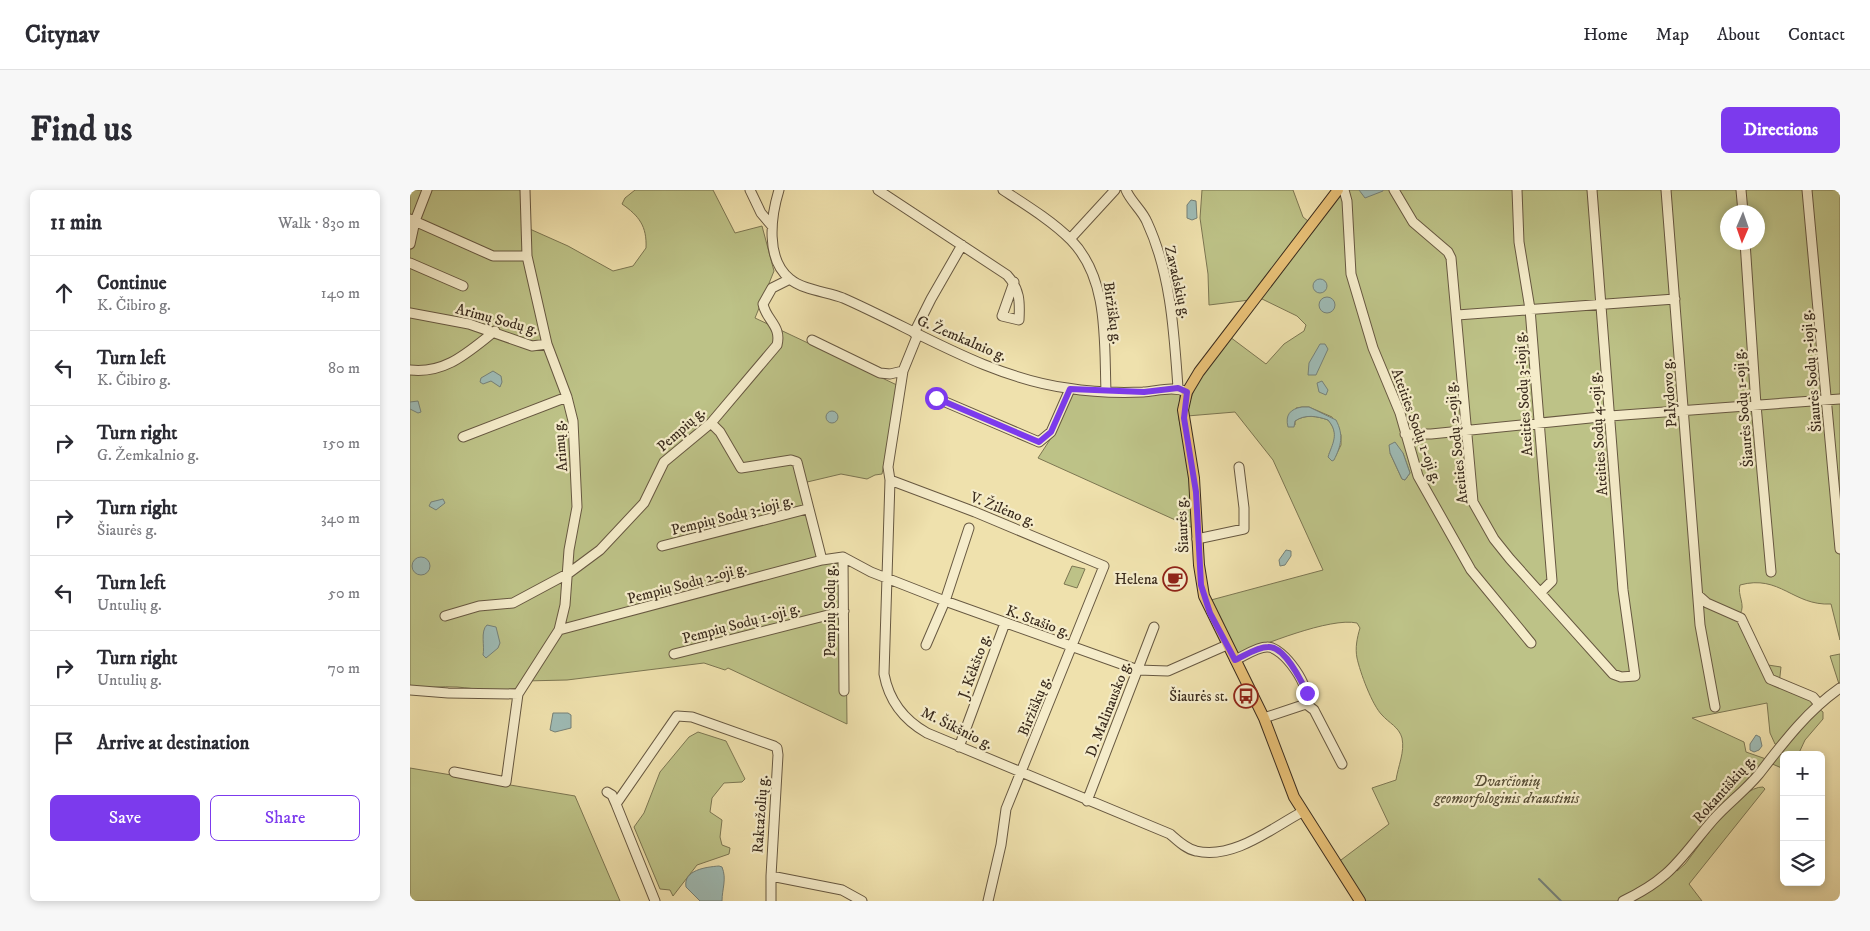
<!DOCTYPE html>
<meta charset="utf-8">
<style>
:root{--surface:#fff;--page:#f7f7f7;--text:#2b2b33;--muted:#7c7c81;--line:#e1e1e2;--accent:#7c3aed}
body{margin:0;font-family:"IM FELL DW Pica",serif;background:var(--page);color:var(--text)}
.controls{position:absolute;right:15px;bottom:15px;display:grid;overflow:hidden;border-radius:8px;box-shadow:0 2px 8px #0003}
.controls button{width:45px;height:45px;display:grid;place-items:center;padding:0;border:0;border-bottom:1px solid var(--line);background:var(--surface);color:var(--text);font:25px sans-serif}
.compass{position:absolute;left:1310px;top:15px;width:45px;height:45px;border-radius:50%;background:var(--surface);box-shadow:0 2px 8px #0003;rotate:182deg}
.stop{position:absolute;width:15px;height:15px;margin:-11px;border:4px solid #7c3aed;border-radius:50%;background:#fff}
.stop.end{background:#7c3aed;border-color:#fff;box-shadow:0 1px 5px #0008}
.list{margin:0;padding:0;list-style:none}
h2{display:flex;justify-content:space-between;align-items:center;height:65px;margin:0;padding:0 20px;font-size:21px}
h2 small{font-size:16px;font-weight:400;color:var(--muted)}
.list li{display:grid;grid-template-columns:32px 1fr auto;gap:15px;align-items:center;box-sizing:border-box;height:75px;padding:0 20px;border-top:1px solid var(--line)}
.list b{display:block;font-size:19px;white-space:nowrap}
.list p{margin:0;font-size:16px;white-space:nowrap;color:var(--muted)}
.list em{font-size:16px;font-style:normal;color:var(--muted)}
.actions{display:flex;gap:10px;padding:15px 20px}
.actions a{flex:1;padding:11px 0;border:1px solid var(--accent);border-radius:8px;text-align:center;font-size:18px;color:var(--accent)}
.actions .main{background:var(--accent);color:#fff}
.icon{flex:none;width:28px;height:28px;fill:none;stroke:currentColor;stroke-width:2;stroke-linecap:round;stroke-linejoin:round}
.map{position:relative;flex:none;width:1430px;height:711px;overflow:hidden;border-radius:8px}
header{display:flex;align-items:center;gap:30px;box-sizing:border-box;height:70px;padding:0 25px;background:var(--surface);border-bottom:1px solid var(--line)}
header strong{font-size:24px}
nav{display:flex;gap:28px;margin-inline-start:auto;font-size:18px}
.intro{display:flex;align-items:center;justify-content:space-between;box-sizing:border-box;height:120px;padding:0 30px}
h1{margin:0;font-size:35px}
.button{padding:12px 22px;border-radius:8px;background:var(--accent);color:#fff;font-size:18px;font-weight:700}
main{display:flex;gap:30px;padding:0 30px}
aside{flex:1;background:var(--surface);border-radius:8px;box-shadow:0 2px 8px #0003}
.map>svg:first-child{display:block}
</style>
<header>
<strong>Citynav</strong>
<nav><a>Home</a><a>Map</a><a>About</a><a>Contact</a></nav>
</header>
<div class="intro"><h1>Find us</h1><a class="button">Directions</a></div>
<main>
<aside>
<h2>11 min<small>Walk · 830 m</small></h2>
<ul class="list">
<li><svg class="icon" aria-label="ahead" viewBox="0 0 24 24"><path d="M12 20V5M6 11l6-6 6 6"/></svg><div><b>Continue</b><p>K. Čibiro g.</p></div><em>140 m</em></li>
<li><svg class="icon" aria-label="left" viewBox="0 0 24 24"><path d="M17 20v-9H6M10 6l-5 5 5 5"/></svg><div><b>Turn left</b><p>K. Čibiro g.</p></div><em>80 m</em></li>
<li><svg class="icon" aria-label="right" viewBox="0 0 24 24"><path d="M7 20v-9h11M14 6l5 5-5 5"/></svg><div><b>Turn right</b><p>G. Žemkalnio g.</p></div><em>150 m</em></li>
<li><svg class="icon" aria-label="right" viewBox="0 0 24 24"><path d="M7 20v-9h11M14 6l5 5-5 5"/></svg><div><b>Turn right</b><p>Šiaurės g.</p></div><em>340 m</em></li>
<li><svg class="icon" aria-label="left" viewBox="0 0 24 24"><path d="M17 20v-9H6M10 6l-5 5 5 5"/></svg><div><b>Turn left</b><p>Untulių g.</p></div><em>50 m</em></li>
<li><svg class="icon" aria-label="right" viewBox="0 0 24 24"><path d="M7 20v-9h11M14 6l5 5-5 5"/></svg><div><b>Turn right</b><p>Untulių g.</p></div><em>70 m</em></li>
<li><svg class="icon" aria-label="arrive" viewBox="0 0 24 24"><path d="M6 21V4h12l-3 4 3 4H6"/></svg><div><b>Arrive at destination</b></div></li>
</ul>
<div class="actions"><a class="main">Save</a><a>Share</a></div>
</aside>
<div class="map">
<svg width="1430" height="711" viewBox="0 0 1430 711">
<rect width="100%" height="100%" fill="#efe1ad"/>
<filter id="stains"><feTurbulence type="fractalNoise" baseFrequency=".004" numOctaves="4"/><feColorMatrix values="0 0 0 0 .2 0 0 0 0 .09 0 0 0 0 .02 0 0 0 .5 -.17"/></filter>
<radialGradient id="worn" r=".72"><stop offset=".6" stop-color="#630" stop-opacity="0"/><stop offset="1" stop-color="#630" stop-opacity=".3"/></radialGradient>
<!-- green -->
<path fill="#bdc287" stroke="#7c7652" fill-rule="evenodd" d="M0,0h112l1,36 45,20 45,25 20,-5 13,-18c1,-22 -7,-32 -24,-44l3,-6 10,-8h78l22,43 27,-7 12,45 -19,47 144,68 -17,88 -7,1 -8,4 -26,-5 -38,9 20,75 22,-5 2,171 -119,-56 -3,2 -21,-7 -137,17 -43,1 -5,7c-22,4 -41,1 -62,-1 -15,-1 -32,1 -47,2z
M792,0h91l10,27 5,4 -58,79 -41,5 -1,-31 -8,-56z
M934,0h496v450l-9,-36c-38,2 -51,-30 -91,-19 -3,10 6,20 0,29l28,51 13,2 -2,18 31,14 4,4 -36,42 -3,-1 -5,-11 -3,-30 -75,15 52,24 2,10 20,7 -62,67 -31,40 4,5 8,-7c15,-19 54,-78 78,-77l2,2 -76,95 13,17h-339l-26,-38 52,-39 -17,-36 24,-8c2,-14 9,-28 6,-42 -3,-11 -13,-15 -20,-23 -10,-10 -22,-43 -25,-57 -2,-10 0,-20 3,-30l-3,-5c-27,-6 -95,22 -122,33l-4,-17 -9,-10 -11,-29 112,-30 -50,-110 -38,-48 -48,4c3,-31 25,-54 43,-79l36,27 18,-20 20,-13 2,-6 -9,-9 -37,-18zM1318,22h30v30h-30zM892,217h7l23,10 9,18v10l-6,12 -6,-3c7,-11 9,-23 -1,-34 -11,-4 -23,-6 -33,1v4l-7,-1 8,-16zM980,263h13l7,20 -5,7 -3,-1z
M761,201l9,3 -1,25 11,55 3,54 -155,-70 15,-23 19,-41z
M662,376l13,3 -8,19 -13,-4z
M1430,464v30h-1l-9,-28z
M1408,518l5,4v7l-18,21 -7,15h-14v14l-14,-6z
M288,542l28,9 19,38 -3,3 -18,1 -12,15 -2,14 12,8 -2,17 2,8 8,3 -1,6 -32,11 -24,31 -3,-6 -10,-1 -26,-62 10,-14 16,-41 29,-35z
M0,578l165,28 45,105h-210z"/>
<!-- water -->
<path fill="#9ebbb5" stroke="#768178" d="M949,0h24v1l-18,7z
M781,10l5,1 1,17 -5,2 -5,-2v-13z
M903 96a7 7 0 1 1 14 0a7 7 0 1 1-14 0Z
M909 115a8 8 0 1 1 16 0a8 8 0 1 1-16 0Z
M910,154h5l3,5 -12,26h-8l1,-12z
M83,181l8,5 1,6 -2,5 -9,-6 -8,3 -3,-2 1,-4z
M912,191l6,9 -2,5 -7,-3 -2,-9z
M8,211l3,11 -3,1 -8,-4v-7z
M892,217h7l27,13c8,15 5,26 -2,40l-2,1 -4,-4c4,-13 12,-23 0,-37 -11,-4 -23,-6 -33,1l-1,6h-6c-3,-12 2,-18 14,-20z
M416 227a6 6 0 1 1 12 0a6 6 0 1 1-12 0Z
M985,252l8,11 7,20 -5,7 -3,-1 -12,-26 -1,-8z
M33,309l2,4 -9,7 -7,-4 2,-4z
M876,360l5,1v5l-6,9 -5,1 -1,-6z
M2 376a9 9 0 1 1 18 0a9 9 0 1 1-18 0Z
M77,435l9,2 4,16 -2,5 -12,10 -3,-3c2,-8 -3,-24 4,-30z
M143,523h15l3,2v13l-16,4 -5,-2z
M1346,545l4,2 2,9 -3,4 -5,2 -4,-2v-6z
M309,676l3,1c5,12 0,22 0,34h-22l-14,-14c-3,-17 20,-20 33,-21z"/>
<g fill="none" stroke-linecap="round" stroke-linejoin="round">
<!-- stream -->
<path stroke="#768178" stroke-width="2" d="M1129,689l22,22"/>
<!-- minor casing -->
<g stroke="#675841" stroke-width="11">
<path id="minor" d="M340,0l11,23 11,13
M369,0c-8,26 -14,69 11,89 13,11 38,13 53,19 73,32 144,79 224,90 24,4 51,5 76,4 15,-1 30,-6 44,0
M468,0l129,85c13,14 13,27 12,45l-17,-4 12,-34
M593,0c23,15 49,31 68,50 38,39 33,101 35,151
M716,0c5,12 16,20 21,32 24,52 27,110 31,166
M934,0l3,11 4,73 22,74 27,65 18,63 53,94 60,73
M984,0l19,32 35,30 3,6 22,244 21,37 16,20 103,115 8,3 14,-1 -12,-86 -31,-400
M1107,0l2,52 11,67 22,272 -11,11
M1256,0l34,435 15,82
M1331,0l2,22
M1397,0l33,359
M0,29l83,37h34
M660,49l45,-49
M1335,52l11,163 15,167
M0,54l5,-23 12,-31
M0,73l53,23
M0,123l59,11 63,22 15,-2
M1047,125l218,-16
M504,143l17,-34 31,-54
M508,144l-15,37 -15,96 2,13 -6,194c5,27 20,46 43,59l243,101c8,7 16,15 26,17 37,9 76,-23 106,-39
M402,150l68,33 10,1 13,-3
M0,180c36,4 58,-18 85,-39
M526,208l103,44 12,-10 19,-43
M301,233l9,9 21,36 50,-8 6,2 25,98 21,-3 1,134
M995,244h26l179,-18 230,-17
M53,247l104,-40
M480,290l85,32 129,54 -98,243 -5,36 -13,56
M787,349l47,-10v-21l-5,-41
M252,356l145,-37
M433,367l28,15 74,29 193,69 30,1 59,-26
M1288,405l9,8 34,15 29,61 43,18 6,7
M35,426l34,-10 34,-3 56,-30 31,-23 44,-47 20,-41 47,-39 66,-78c5,-19 -11,-25 -14,-41l9,-16 18,-9
M149,440l263,-70
M516,455l19,-44 24,-73
M264,464l170,-43
M825,470c9,-4 22,-13 32,-13 16,-1 46,42 39,57l8,6 28,54
M0,500l38,3 70,1
M854,528l42,-14
M549,557l46,-124
M44,582l52,10 12,-88 41,-64 6,-25 4,-55 8,-43 -4,-86 -6,-24 -20,-53 -20,-88 -2,-66
M197,602l5,3 4,9 39,97
M677,611l67,-174
M206,614l61,-88 15,1 82,29 3,2 1,7 -7,121 71,14 20,11
M361,686v25
M1213,711c49,-23 57,-43 90,-81 14,-16 32,-29 46,-46 24,-31 48,-63 81,-86"/>
</g>
<!-- major casing -->
<g stroke="#3a2b1d" stroke-width="12">
<path id="major" d="M928,0l-139,182 -12,20 -4,18 11,68 5,87 5,31 60,122 30,79 66,104"/>
</g>
<!-- minor -->
<use href="#minor" stroke="#f5ecca" stroke-width="9"/>
<!-- major -->
<use href="#major" stroke="#e8c076" stroke-width="10"/>
</g>
<g fill="none" stroke-linecap="round" stroke-linejoin="round">
<!-- route -->
<path stroke="#7c3aed" stroke-width="6" d="M526,208l103,44 12,-10 19,-43 74,3 34,-4 9,4 -3,26 12,74 5,93 9,28 25,47c9,-4 22,-13 33,-13 16,-1 33,33 39,46"/>
</g>
<!-- icons -->
<defs>
<g id="cafe-ring" transform="scale(1.25)"><circle r="9.5" fill="#f5ecca" stroke="#8f2418" stroke-width="1.5"/><path d="M-5.5-4.5H6V0H3Q3 3.5 0 3.5H-2.5Q-5.5 3.5-5.5 0ZM3-3.2v2h1.7v-2ZM-6 4.5H4V6H-6Z" fill="#8f2418"/></g>
<g id="bus-ring" transform="scale(1.25)"><circle r="9.5" fill="#f5ecca" stroke="#8f2418" stroke-width="1.5"/><path d="M-5-6H5V4H4V6H2V4H-2V6H-4V4H-5ZM-3.5-4V0h7V-4ZM-3.5 1.2v1.5H-2V1.2ZM2 1.2v1.5H3.5V1.2Z" fill="#8f2418"/></g>
</defs>
<g fill-rule="evenodd">
<use href="#cafe-ring" x="765" y="389"/>
<use href="#bus-ring" x="836" y="506"/>
</g>
<g text-anchor="middle" stroke-width="4.5" stroke-linejoin="round" paint-order="stroke">
<!-- street labels -->
<g font-size="15" fill="#3a2b1d" stroke="#f5ecca">
<text transform="translate(768 92) rotate(77)" y="5">Zavadskių g.</text>
<text transform="translate(703 123) rotate(82)" y="5">Biržiškų g.</text>
<text transform="translate(87 129) rotate(15)" y="5">Arimų Sodų g.</text>
<text transform="translate(552 148) rotate(23)" y="5">G. Žemkalnio g.</text>
<text transform="translate(1401 181) rotate(-95)" y="5">Šiaurės Sodų 3-ioji g.</text>
<text transform="translate(1259 203) rotate(-94)" y="5">Palydovo g.</text>
<text transform="translate(1113 204) rotate(-94)" y="5">Ateities Sodų 3-ioji g.</text>
<text transform="translate(1333 218) rotate(-95)" y="5">Šiaurės Sodų 1-oji g.</text>
<text transform="translate(1007 236) rotate(70)" y="5">Ateities Sodų 1-oji g.</text>
<text transform="translate(271 239) rotate(-42)" y="5">Pempių g.</text>
<text transform="translate(1188 244) rotate(-94)" y="5">Ateities Sodų 4-oji g.</text>
<text transform="translate(1046 253) rotate(-96)" y="5">Ateities Sodų 2-oji g.</text>
<text transform="translate(150 256) rotate(-95)" y="5">Arimų g.</text>
<text transform="translate(593 319) rotate(22)" y="5">V. Žilėno g.</text>
<text transform="translate(322 325) rotate(-14)" y="5">Pempių Sodų 3-ioji g.</text>
<text transform="translate(772 335) rotate(-93)" y="5">Šiaurės g.</text>
<text transform="translate(277 393) rotate(-15)" y="5">Pempių Sodų 2-oji g.</text>
<text transform="translate(420 421) rotate(-90)" y="5">Pempių Sodų g.</text>
<text transform="translate(628 431) rotate(20)" y="5">K. Stašio g.</text>
<text transform="translate(331 433) rotate(-15)" y="5">Pempių Sodų 1-oji g.</text>
<text transform="translate(564 476) rotate(-70)" y="5">J. Kėkšto g.</text>
<text transform="translate(624 516) rotate(-68)" y="5">Biržiškų g.</text>
<text transform="translate(698 519) rotate(-69)" y="5">D. Malinausko g.</text>
<text transform="translate(547 538) rotate(26)" y="5">M. Šikšnio g.</text>
<text transform="translate(1314 599) rotate(-48)" y="5">Rokantiškių g.</text>
<text transform="translate(350 624) rotate(-86)" y="5">Raktažolių g.</text>
</g>
<!-- poi labels -->
<g font-size="15" fill="#3a2b1d" stroke="#f5ecca" text-anchor="end">
<text x="748" y="394">Helena</text>
<text x="818" y="511">Šiaurės st.</text>
</g>
<!-- park labels -->
<g font-size="15" font-style="italic" fill="#5b5138" stroke="#f5ecca">
<text x="1097" y="596">Dvarčionių<tspan x="1097" dy="17">geomorfologinis draustinis</tspan></text>
</g>
</g>
<rect width="100%" height="100%" filter="url(#stains)"/>
<rect width="100%" height="100%" fill="url(#worn)"/>
</svg>
<div class="controls">
<button>+</button>
<button>−</button>
<button><svg class="icon" aria-label="layers" viewBox="0 0 24 24"><path d="M12 4l9 5-9 5-9-5zM3 14l9 5 9-5"/></svg></button>
</div>
<svg class="compass" viewBox="-18 -18 36 36"><path d="M0-13l5 13h-10z" fill="#e53935"/><path d="M0 13l5-13h-10z" fill="#7c7c81"/></svg>
<div class="stop" style="left:526px;top:208px"></div>
<div class="stop end" style="left:897px;top:503px"></div>
</div>
</main>
